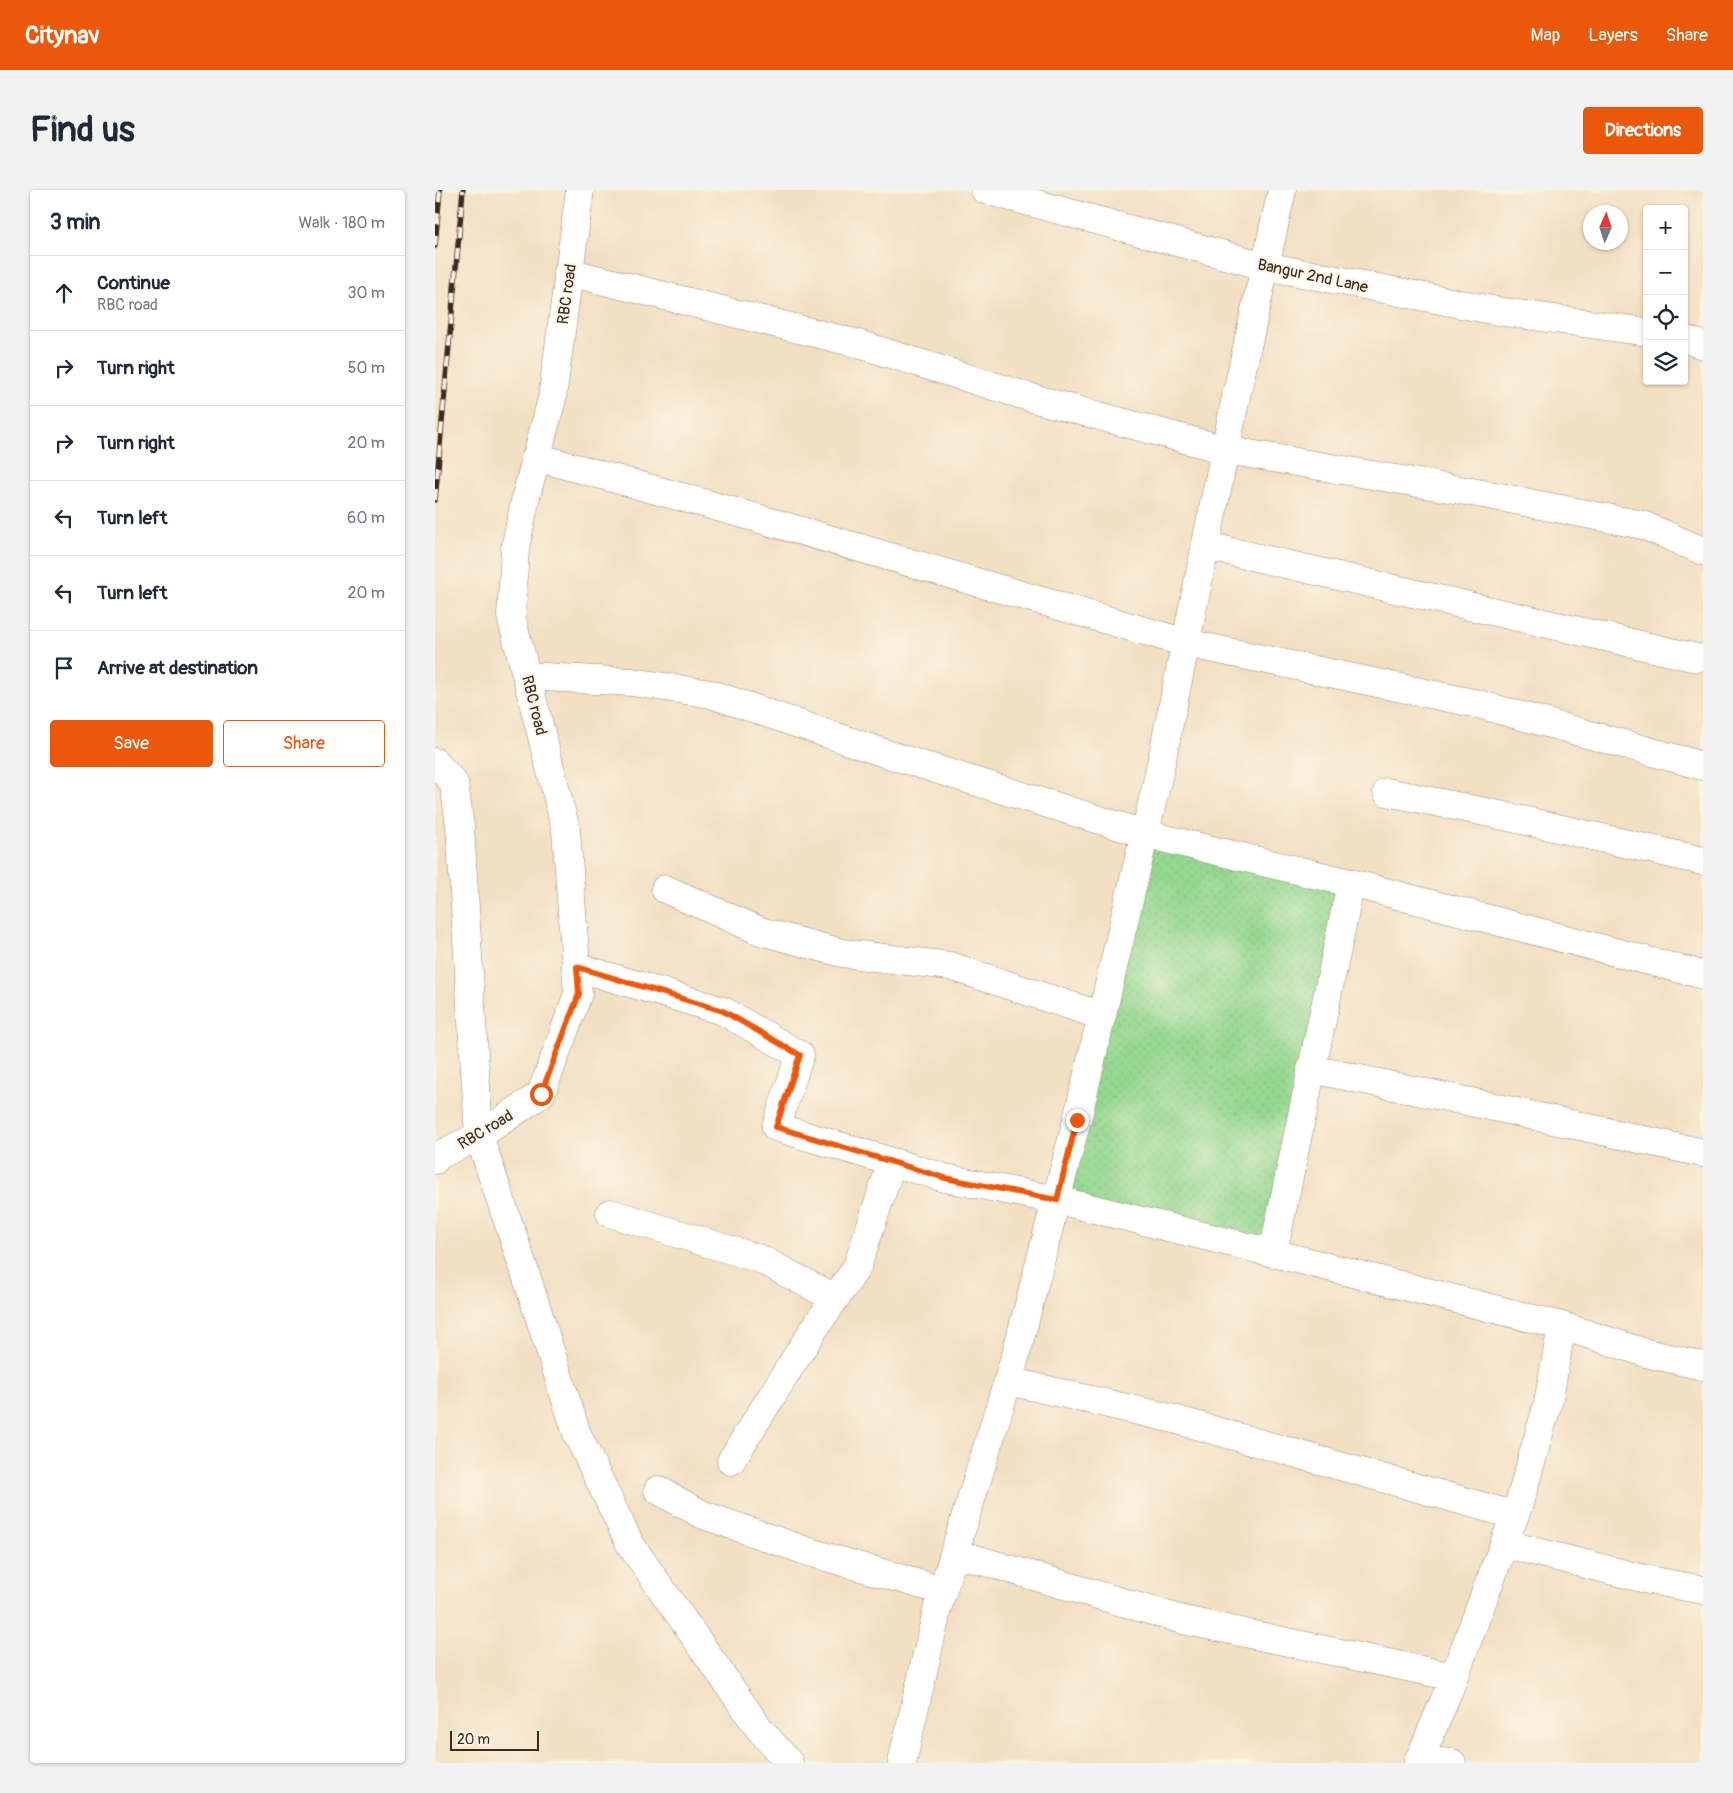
<!DOCTYPE html>
<meta charset="utf-8">
<style>
:root{--surface:#fff;--page:#f2f2f3;--text:#1f2937;--muted:#747a83;--line:#e0e1e3;--accent:#ea580c}
body{margin:0;font-family:Pangolin,sans-serif;background:var(--page);color:var(--text)}
.controls{position:absolute;right:15px;top:15px;display:grid;overflow:hidden;border-radius:5px;box-shadow:0 1px 4px #0004}
.controls button{width:45px;height:45px;display:grid;place-items:center;padding:0;border:0;border-bottom:1px solid var(--line);background:var(--surface);color:var(--text);font:25px sans-serif}
.compass{position:absolute;left:1148px;top:15px;width:45px;height:45px;border-radius:50%;background:var(--surface);box-shadow:0 1px 4px #0004;rotate:3deg}
.scale{position:absolute;left:15px;bottom:12px;width:89px;box-sizing:border-box;padding-left:5px;border:2px solid #3b2a1e;border-top:0;font-size:14px;line-height:18px;white-space:nowrap;color:#3b2a1e;-webkit-text-stroke:4px #fcf5e5;paint-order:stroke}
.stop{position:absolute;width:15px;height:15px;margin:-11px;border:4px solid #ea580c;border-radius:50%;background:#fff}
.stop.end{background:#ea580c;border-color:#fff;box-shadow:0 1px 5px #0008}
.list{margin:0;padding:0;list-style:none}
h2{display:flex;justify-content:space-between;align-items:center;height:65px;margin:0;padding:0 20px;font-size:21px}
h2 small{font-size:16px;font-weight:400;color:var(--muted)}
.list li{display:grid;grid-template-columns:32px 1fr auto;gap:15px;align-items:center;box-sizing:border-box;height:75px;padding:0 20px;border-top:1px solid var(--line)}
.list b{display:block;font-size:19px;white-space:nowrap}
.list p{margin:0;font-size:16px;white-space:nowrap;color:var(--muted)}
.list em{font-size:16px;font-style:normal;color:var(--muted)}
.actions{display:flex;gap:10px;padding:15px 20px}
.actions a{flex:1;padding:11px 0;border:1px solid var(--accent);border-radius:5px;text-align:center;font-size:18px;color:var(--accent)}
.actions .main{background:var(--accent);color:#fff}
.icon{flex:none;width:28px;height:28px;fill:none;stroke:currentColor;stroke-width:2;stroke-linecap:round;stroke-linejoin:round}
.map{position:relative;flex:none;width:1268px;height:1573px;overflow:hidden;border-radius:5px}
header{display:flex;align-items:center;gap:30px;box-sizing:border-box;height:70px;padding:0 25px;background:var(--accent);color:#fff}
header strong{font-size:24px}
nav{display:flex;gap:28px;margin-inline-start:auto;font-size:18px}
.intro{display:flex;align-items:center;justify-content:space-between;box-sizing:border-box;height:120px;padding:0 30px}
h1{margin:0;font-size:35px}
.button{padding:12px 22px;border-radius:5px;background:var(--accent);color:#fff;font-size:18px;font-weight:700}
main{display:flex;gap:30px;padding:0 30px}
aside{flex:1;background:var(--surface);border-radius:5px;box-shadow:0 1px 4px #0004}
.map>svg:first-child{display:block}
</style>
<header>
<strong>Citynav</strong>
<nav><a>Map</a><a>Layers</a><a>Share</a></nav>
</header>
<div class="intro"><h1>Find us</h1><a class="button">Directions</a></div>
<main>
<aside>
<h2>3 min<small>Walk · 180 m</small></h2>
<ul class="list">
<li><svg class="icon" aria-label="ahead" viewBox="0 0 24 24"><path d="M12 20V5M6 11l6-6 6 6"/></svg><div><b>Continue</b><p>RBC road</p></div><em>30 m</em></li>
<li><svg class="icon" aria-label="right" viewBox="0 0 24 24"><path d="M7 20v-9h11M14 6l5 5-5 5"/></svg><div><b>Turn right</b></div><em>50 m</em></li>
<li><svg class="icon" aria-label="right" viewBox="0 0 24 24"><path d="M7 20v-9h11M14 6l5 5-5 5"/></svg><div><b>Turn right</b></div><em>20 m</em></li>
<li><svg class="icon" aria-label="left" viewBox="0 0 24 24"><path d="M17 20v-9H6M10 6l-5 5 5 5"/></svg><div><b>Turn left</b></div><em>60 m</em></li>
<li><svg class="icon" aria-label="left" viewBox="0 0 24 24"><path d="M17 20v-9H6M10 6l-5 5 5 5"/></svg><div><b>Turn left</b></div><em>20 m</em></li>
<li><svg class="icon" aria-label="arrive" viewBox="0 0 24 24"><path d="M6 21V4h12l-3 4 3 4H6"/></svg><div><b>Arrive at destination</b></div></li>
</ul>
<div class="actions"><a class="main">Save</a><a>Share</a></div>
</aside>
<div class="map">
<svg width="1268" height="1573" viewBox="0 0 1268 1573">
<defs>
<pattern id="green-dots" width="8" height="8" patternUnits="userSpaceOnUse" patternTransform="scale(1.25)"><rect width="8" height="8" fill="#95d890"/><path d="M2 2h.1M6 6h.1" fill="none" stroke="#81ba7c" stroke-width="1.8" stroke-linecap="round"/></pattern>
</defs>
<rect width="100%" height="100%" fill="#fcf5e5"/>
<filter id="ink" filterUnits="userSpaceOnUse"><feTurbulence type="fractalNoise" baseFrequency=".02" numOctaves="2"/><feDisplacementMap in="SourceGraphic" scale="10" xChannelSelector="R" yChannelSelector="G"/><feConvolveMatrix kernelMatrix="1 2 1 2 8 2 1 2 1" color-interpolation-filters="sRGB"/></filter>
<filter id="wash" filterUnits="userSpaceOnUse"><feTurbulence type="fractalNoise" baseFrequency=".0096" numOctaves="4" result="noise"/><feDisplacementMap in="SourceGraphic" scale="20" xChannelSelector="R" yChannelSelector="G"/><feGaussianBlur stdDeviation="1.12" result="paint"/><feColorMatrix in="noise" values="0 0 0 0 0 0 0 0 0 0 0 0 0 0 0 0 0 1.4 0 .05"/><feComposite in="paint" operator="in"/></filter>
<g filter="url(#wash)">
<rect width="100%" height="100%" fill="#f3dfc2"/>
<!-- green -->
<path fill="url(#green-dots)" stroke="#688157" d="M710,644l206,49 -78,370 -216,-53z"/>
</g>
<g filter="url(#ink)">
<g fill="none" stroke-linecap="round" stroke-linejoin="round">
<!-- street casing -->
<g stroke="#978470" stroke-width="29">
<path id="street" d="M550,0l280,76 232,45 150,21
M133,82l287,71 177,55 194,52 263,45 154,30 60,26
M1249,149l19,6
M101,267l207,57 443,129 292,61 225,62
M771,356l491,112
M92,486l105,6 79,12 176,60 258,80 206,49 352,92
M0,572l19,21 6,43 19,310 44,130 54,168 53,110 128,183 31,36
M952,602l108,22 208,47
M230,699l95,42 82,22 108,13 152,50
M142,777l146,44 77,44 -24,72 169,51 112,22 216,53 289,73 84,27 57,13
M876,879l169,35 223,49
M175,1023l150,46 75,39
M838,1063l78,-370
M573,1191l166,38 339,96
M296,1271l81,-129 45,-65 35,-105
M223,1300l43,24 105,37 137,40
M1070,1354l144,36 54,10
M520,1363l228,67 271,57
M983,1570l34,3
M467,1573l37,-161 76,-244 62,-238 81,-342 79,-386 45,-202
M983,1573l32,-76 69,-183 29,-101 14,-77"/>
</g>
<!-- secondary casing -->
<g stroke="#978470" stroke-width="29">
<path id="secondary" d="M0,970l2,-4 42,-20 62,-42 37,-100 -12,-164 -55,-214 4,-67 11,-53 26,-97 28,-209"/>
</g>
<!-- street -->
<use href="#street" stroke="#fff" stroke-width="28"/>
<!-- secondary -->
<use href="#secondary" stroke="#fff" stroke-width="28"/>
<!-- rail casing -->
<g stroke="#3b2a1e" stroke-width="5.5">
<path id="rail" d="M0,56l5,-56
M0,310l28,-310"/>
</g>
<!-- rail -->
<use href="#rail" stroke="#fcf5e5" stroke-width="4" stroke-dasharray="11" stroke-linecap="butt"/>
</g>
</g>
<g fill="none" stroke-linecap="round" stroke-linejoin="round" filter="url(#ink)">
<!-- route -->
<path stroke="#ea580c" stroke-width="6" d="M106,904l38,-100 -2,-27 146,44 77,44 -24,72 169,51 112,22 20,-80"/>
</g>
<g text-anchor="middle" stroke-width="4" stroke-linejoin="round" paint-order="stroke">
<!-- street labels -->
<g font-size="16" fill="#3b2a1e" stroke="#fcf5e5">
<text transform="translate(878 85) rotate(12)" y="6">Bangur 2nd Lane</text>
<text transform="translate(131 104) rotate(-82)" y="6">RBC road</text>
<text transform="translate(100 515) rotate(76)" y="6">RBC road</text>
<text transform="translate(50 939) rotate(-31)" y="6">RBC road</text>
</g>
</g>
</svg>
<div class="controls">
<button>+</button>
<button>−</button>
<button><svg class="icon" aria-label="locate" viewBox="0 0 24 24"><circle cx="12" cy="12" r="6"/><path d="M12 2v4M12 18v4M2 12h4M18 12h4"/></svg></button>
<button><svg class="icon" aria-label="layers" viewBox="0 0 24 24"><path d="M12 4l9 5-9 5-9-5zM3 14l9 5 9-5"/></svg></button>
</div>
<svg class="compass" viewBox="-18 -18 36 36"><path d="M0-13l5 13h-10z" fill="#e53935"/><path d="M0 13l5-13h-10z" fill="#747a83"/></svg>
<div class="scale">20 m</div>
<div class="stop" style="left:106px;top:904px"></div>
<div class="stop end" style="left:642px;top:930px"></div>
</div>
</main>
